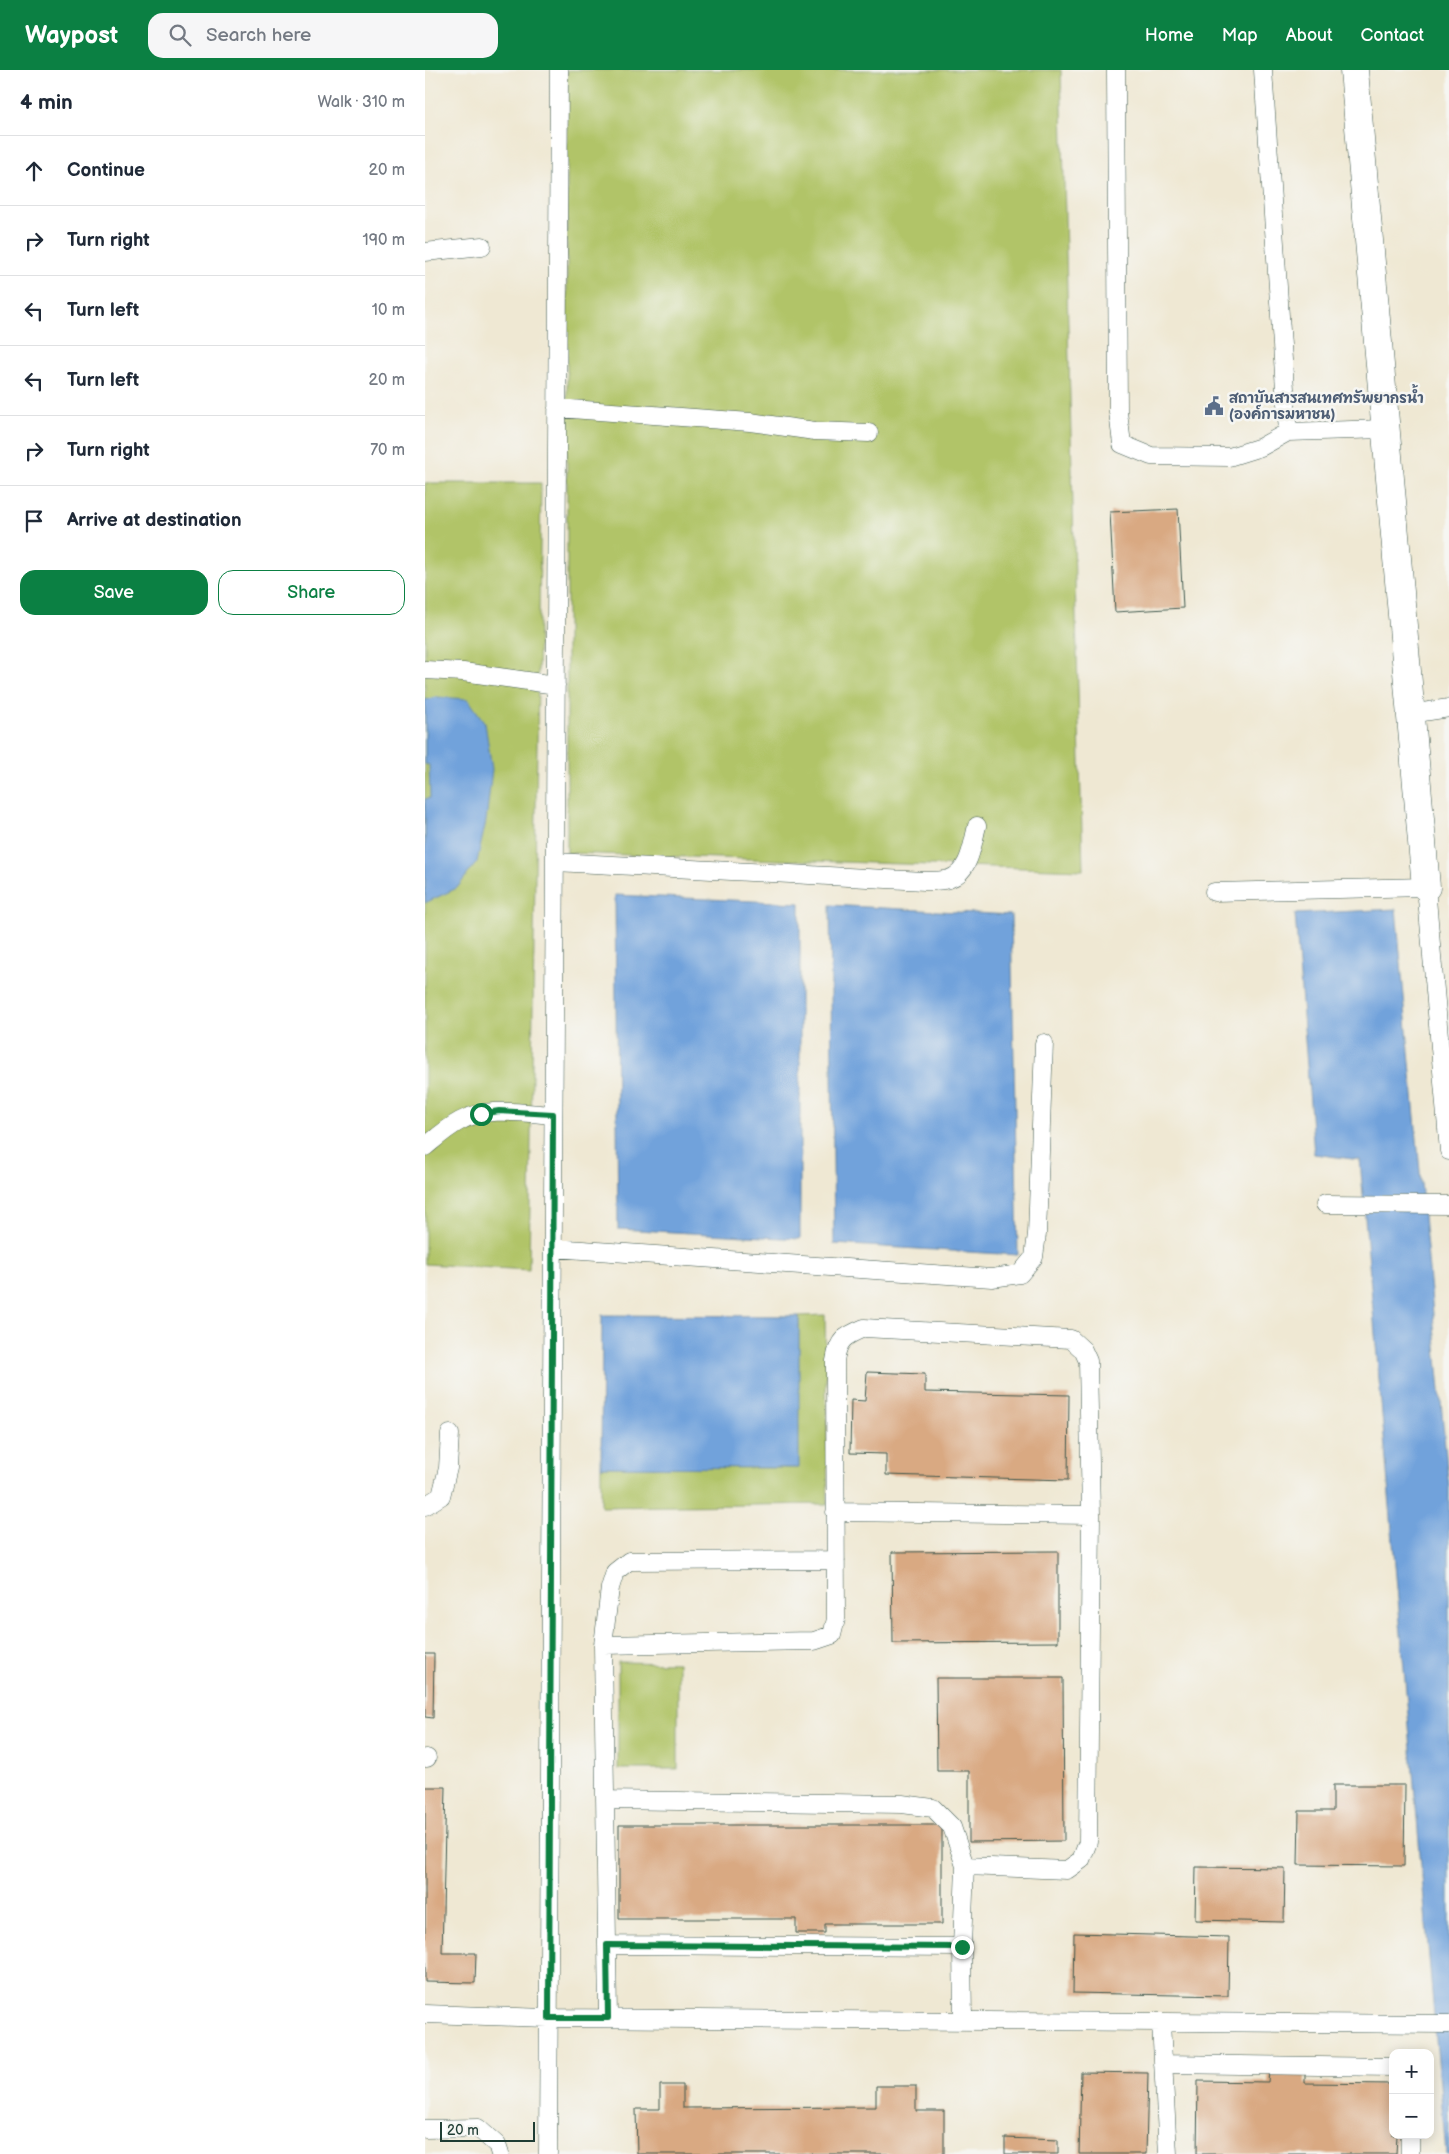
<!DOCTYPE html>
<meta charset="utf-8">
<style>
:root{--surface:#fff;--page:#f6f6f7;--text:#1f2937;--muted:#747a83;--line:#e0e1e3;--accent:#0b8043}
body{margin:0;font-family:"Balsamiq Sans","Playpen Sans Thai",sans-serif;background:var(--page);color:var(--text)}
.controls{position:absolute;right:15px;bottom:15px;display:grid;overflow:hidden;border-radius:10px;box-shadow:0 2px 12px #0003}
.controls button{width:45px;height:45px;display:grid;place-items:center;padding:0;border:0;border-bottom:1px solid var(--line);background:var(--surface);color:var(--text);font:25px sans-serif}
.scale{position:absolute;left:15px;bottom:12px;width:95px;box-sizing:border-box;padding-left:5px;border:2px solid #1f3d34;border-top:0;font-size:14px;line-height:18px;white-space:nowrap;color:#1f3d34;-webkit-text-stroke:4px #f6f6f2;paint-order:stroke}
.stop{position:absolute;width:15px;height:15px;margin:-11px;border:4px solid #0b8043;border-radius:50%;background:#fff}
.stop.end{background:#0b8043;border-color:#fff;box-shadow:0 1px 5px #0008}
.list{margin:0;padding:0;list-style:none}
h2{display:flex;justify-content:space-between;align-items:center;height:65px;margin:0;padding:0 20px;font-size:21px}
h2 small{font-size:16px;font-weight:400;color:var(--muted)}
.list li{display:grid;grid-template-columns:32px 1fr auto;gap:15px;align-items:center;box-sizing:border-box;height:70px;padding:0 20px;border-top:1px solid var(--line)}
.list b{display:block;font-size:19px;white-space:nowrap}
.list em{font-size:16px;font-style:normal;color:var(--muted)}
.actions{display:flex;gap:10px;padding:15px 20px}
.actions a{flex:1;padding:11px 0;border:1px solid var(--accent);border-radius:15px;text-align:center;font-size:18px;color:var(--accent)}
.actions .main{background:var(--accent);color:#fff}
.icon{flex:none;width:28px;height:28px;fill:none;stroke:currentColor;stroke-width:2;stroke-linecap:round;stroke-linejoin:round}
.map{position:relative;flex:none;width:1024px;height:2084px;overflow:hidden}
header{display:flex;align-items:center;gap:30px;box-sizing:border-box;height:70px;padding:0 25px;background:var(--accent);color:#fff}
header strong{font-size:24px}
nav{display:flex;gap:28px;margin-inline-start:auto;font-size:18px}
.search{width:350px;height:45px;background:var(--page);display:flex;align-items:center;gap:12px;box-sizing:border-box;padding:0 18px;border-radius:15px;color:var(--muted);font-size:19px}
main{display:flex}
aside{flex:1;background:var(--surface)}
.map>svg:first-child{display:block}
</style>
<header>
<strong>Waypost</strong>
<div class="search"><svg class="icon" aria-label="search" viewBox="0 0 24 24"><circle cx="10" cy="10" r="6"/><path d="M15 15l6 6"/></svg>Search here</div>
<nav><a>Home</a><a>Map</a><a>About</a><a>Contact</a></nav>
</header>
<main>
<aside>
<h2>4 min<small>Walk · 310 m</small></h2>
<ul class="list">
<li><svg class="icon" aria-label="ahead" viewBox="0 0 24 24"><path d="M12 20V5M6 11l6-6 6 6"/></svg><div><b>Continue</b></div><em>20 m</em></li>
<li><svg class="icon" aria-label="right" viewBox="0 0 24 24"><path d="M7 20v-9h11M14 6l5 5-5 5"/></svg><div><b>Turn right</b></div><em>190 m</em></li>
<li><svg class="icon" aria-label="left" viewBox="0 0 24 24"><path d="M17 20v-9H6M10 6l-5 5 5 5"/></svg><div><b>Turn left</b></div><em>10 m</em></li>
<li><svg class="icon" aria-label="left" viewBox="0 0 24 24"><path d="M17 20v-9H6M10 6l-5 5 5 5"/></svg><div><b>Turn left</b></div><em>20 m</em></li>
<li><svg class="icon" aria-label="right" viewBox="0 0 24 24"><path d="M7 20v-9h11M14 6l5 5-5 5"/></svg><div><b>Turn right</b></div><em>70 m</em></li>
<li><svg class="icon" aria-label="arrive" viewBox="0 0 24 24"><path d="M6 21V4h12l-3 4 3 4H6"/></svg><div><b>Arrive at destination</b></div></li>
</ul>
<div class="actions"><a class="main">Save</a><a>Share</a></div>
</aside>
<div class="map">
<svg width="1024" height="2084" viewBox="0 0 1024 2084">
<rect width="100%" height="100%" fill="#f6f6f2"/>
<filter id="ink" filterUnits="userSpaceOnUse"><feTurbulence type="fractalNoise" baseFrequency=".02" numOctaves="2"/><feDisplacementMap in="SourceGraphic" scale="10" xChannelSelector="R" yChannelSelector="G"/><feConvolveMatrix kernelMatrix="1 2 1 2 8 2 1 2 1" color-interpolation-filters="sRGB"/></filter>
<filter id="wash" filterUnits="userSpaceOnUse"><feTurbulence type="fractalNoise" baseFrequency=".0096" numOctaves="4" result="noise"/><feDisplacementMap in="SourceGraphic" scale="20" xChannelSelector="R" yChannelSelector="G"/><feGaussianBlur stdDeviation="1.12" result="paint"/><feColorMatrix in="noise" values="0 0 0 0 0 0 0 0 0 0 0 0 0 0 0 0 0 1.4 0 .05"/><feComposite in="paint" operator="in"/></filter>
<g filter="url(#wash)">
<rect width="100%" height="100%" fill="#efe8d3"/>
<!-- green -->
<path fill="#b1c467" stroke="#68804e" d="M142,0h494l22,800 -516,-17z
M0,413h116l-12,787 -104,-6z
M400,1245l3,189 -227,3v-40l197,1 1,-152z
M193,1592l60,1v106h-60z"/>
<!-- water -->
<path fill="#71a2db" stroke="#487088" d="M11,627l32,2 17,24 7,46 -6,52 -9,41 -20,26 -32,15v-104l5,-1 -1,-33 -4,-1v-64z
M190,825l185,8v336l-182,-10z
M405,835l181,10 7,340 -184,-11z
M971,839l53,580v665h-3l-86,-994 -46,-6 -19,-240z
M177,1245l197,1v152l-198,-1z"/>
<g id="blocks">
<!-- building -->
<path fill="#d9a982" d="M753,439l5,99 -68,4 -5,-100z
M442,1302l58,2v18l144,3 -1,85 -182,-5v-21l-36,-1 1,-53 14,1z
M633,1481v91l-165,1 -1,-91z
M0,1584h9l-1,64 -8,-1z
M511,1608h127l1,163 -95,1v-71h-32z
M908,1715h72l-1,81 -106,-1 1,-54h34z
M0,1717h21l-4,166h34l-1,30 -50,-1z
M194,1755h323v99h-117v9h-29v-14h-177z
M771,1797l89,1 -1,54 -89,-2z
M649,1863l155,4 -1,59 -155,-3z
M844,2000h36v13l88,1v51h4l-1,19h-199l1,-73 70,1z
M656,2002l67,1 -2,81h-67z
M235,2015h23v23l193,-1v-21h40v25h28v43h-307l-1,-45h24z
M580,2068l53,2v14h-53z"/>
</g>
</g>
<g filter="url(#ink)">
<use href="#blocks" fill-opacity="0" stroke="#3e574c" stroke-width="1"/>
<g fill="none" stroke-linecap="round" stroke-linejoin="round">
<!-- service casing -->
<g stroke="#3e574c" stroke-width="19">
<path id="service" d="M691,0l2,342 4,32 29,12 78,1 32,-10 27,-15
M838,0l25,362 96,-3
M0,182l57,-6
M132,338l193,14 65,9 54,2
M0,600l38,2 93,13
M985,644l39,-6
M130,792l370,19c8,0 17,0 24,-2 21,-7 23,-34 28,-53
M789,822l212,-5 23,264
M0,1077c11,-9 22,-19 35,-26 27,-15 63,-8 93,-6
M900,1134l124,1
M128,1178l439,30 28,-4 14,-17 3,-23 7,-191
M0,1436l16,-10 7,-28 2,-34
M410,1442l256,3
M178,1575l211,-4 18,-6 4,-16 -1,-258c3,-22 10,-25 29,-33l207,11 12,11 5,11 3,154 -3,327 -7,18 -14,10 -102,-4
M0,1688h2
M180,1730l297,4 31,4 19,19 13,39 -3,81 1,74
M182,1875l355,2
M0,1944l123,4 901,6
M183,1948l-5,-373 7,-57 5,-16 14,-11 207,-1
M736,1953l7,131
M738,1994l230,3
M0,2059l53,-1 19,17 3,9
M123,2084l11,-2084
M985,2084v-19"/>
</g>
<!-- minor casing -->
<g stroke="#3e574c" stroke-width="29">
<path id="minor" d="M929,0l72,817"/>
</g>
<!-- service -->
<use href="#service" stroke="#fff" stroke-width="18"/>
<!-- minor -->
<use href="#minor" stroke="#fff" stroke-width="28"/>
</g>
</g>
<g fill="none" stroke-linecap="round" stroke-linejoin="round" filter="url(#ink)">
<!-- route -->
<path stroke="#0b8043" stroke-width="6" d="M56,1044l18,-3 54,3 -4,904h59l-1,-73 355,2"/>
</g>
<!-- icons -->
<defs>
<g id="civic-bare" transform="scale(1.5)"><path d="M-.6-6.5H3V-4.5H.6V-3L4-1V1h2V6H-6V1h2V-1L-.6-3ZM-1.2 2.5V6h2.4V2.5Z" fill="#5c6f8a" stroke="#f6f6f2" stroke-width="2.5" paint-order="stroke"/></g>
</defs>
<g fill-rule="evenodd">
<use href="#civic-bare" x="789" y="336"/>
</g>
<g text-anchor="middle" stroke-width="5" stroke-linejoin="round" paint-order="stroke">
<!-- service labels -->
<g font-size="14" font-weight="bold" fill="#4e5e75" stroke="#f6f6f2" text-anchor="start">
<text x="804" y="333">สถาบันสารสนเทศทรัพยากรน้ำ<tspan x="804" dy="16">(องค์การมหาชน)</tspan></text>
</g>
</g>
</svg>
<div class="controls">
<button>+</button>
<button>−</button>
</div>
<div class="scale">20 m</div>
<div class="stop" style="left:56px;top:1044px"></div>
<div class="stop end" style="left:537px;top:1877px"></div>
</div>
</main>
